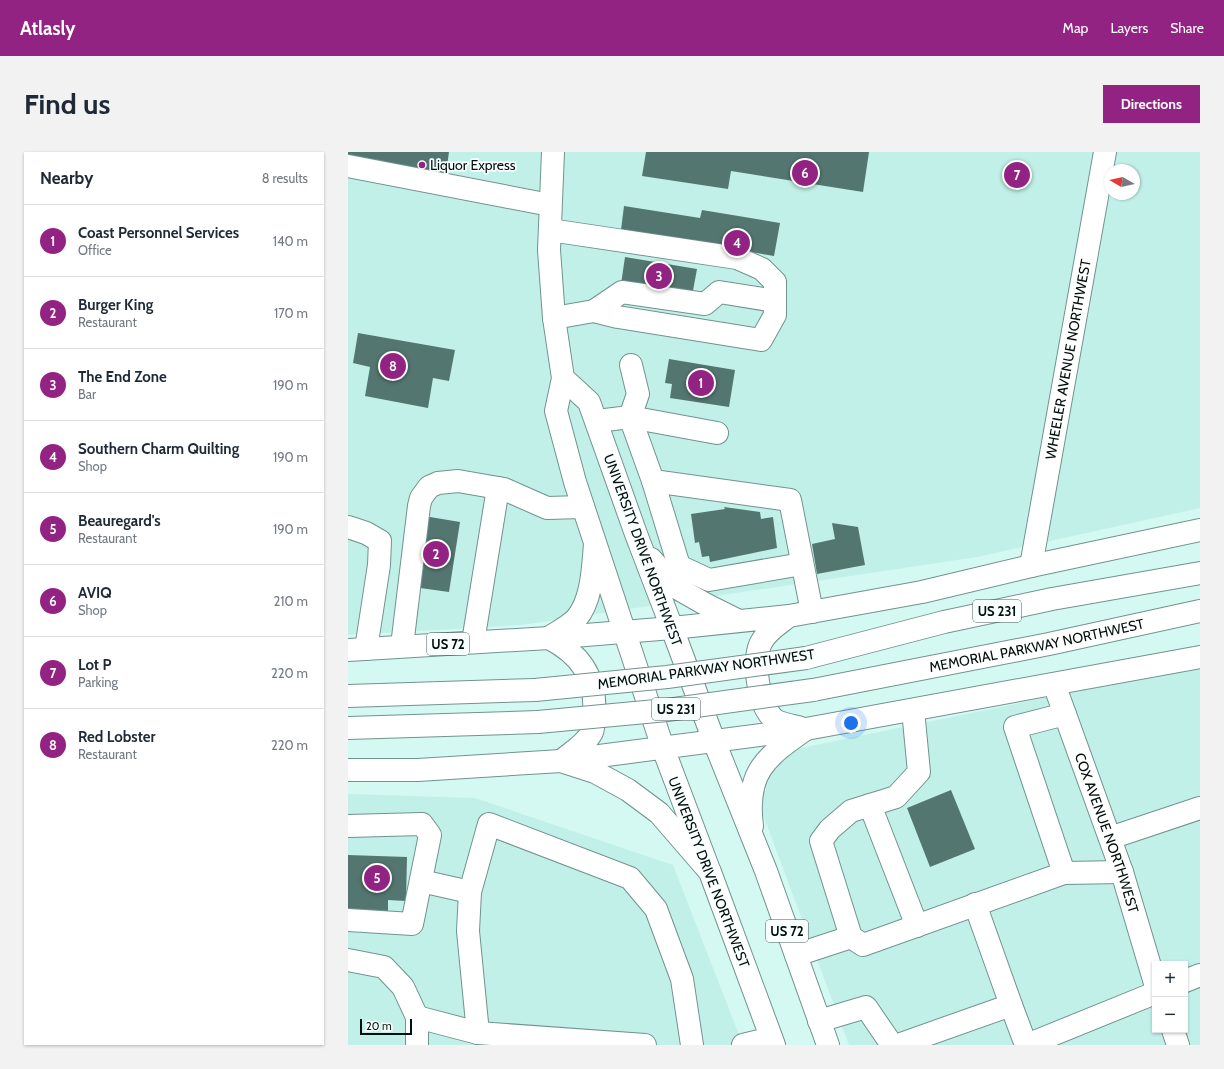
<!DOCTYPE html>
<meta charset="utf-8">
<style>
:root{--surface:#fff;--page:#f2f2f3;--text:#1f2937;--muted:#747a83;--line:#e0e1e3;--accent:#932383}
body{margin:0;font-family:Cabin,sans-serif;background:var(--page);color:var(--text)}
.controls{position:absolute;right:12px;bottom:12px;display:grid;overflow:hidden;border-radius:0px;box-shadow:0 1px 3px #0004}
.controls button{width:36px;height:36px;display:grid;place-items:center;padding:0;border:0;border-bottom:1px solid var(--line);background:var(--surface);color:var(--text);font:20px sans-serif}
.compass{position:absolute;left:756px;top:12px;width:36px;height:36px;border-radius:50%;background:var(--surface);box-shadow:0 1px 3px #0004;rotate:279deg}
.scale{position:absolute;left:12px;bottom:10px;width:52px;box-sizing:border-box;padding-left:4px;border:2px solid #04100e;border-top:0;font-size:11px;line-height:14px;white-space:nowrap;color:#04100e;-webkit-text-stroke:3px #f8fffe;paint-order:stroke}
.you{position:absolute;left:503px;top:571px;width:14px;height:14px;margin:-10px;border:3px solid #fff;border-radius:50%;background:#1a73e8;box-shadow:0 0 0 6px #1a73e833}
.badge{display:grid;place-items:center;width:26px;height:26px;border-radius:50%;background:var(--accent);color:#fff;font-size:13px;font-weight:700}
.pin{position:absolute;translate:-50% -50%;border:2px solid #fff;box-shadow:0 1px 4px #0006}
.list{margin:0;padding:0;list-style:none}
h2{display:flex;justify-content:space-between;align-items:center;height:52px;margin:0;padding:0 16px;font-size:17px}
h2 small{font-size:13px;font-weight:400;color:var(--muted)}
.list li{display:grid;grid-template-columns:26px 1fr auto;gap:12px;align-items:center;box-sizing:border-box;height:72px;padding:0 16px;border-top:1px solid var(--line)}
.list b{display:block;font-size:15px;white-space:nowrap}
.list p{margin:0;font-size:13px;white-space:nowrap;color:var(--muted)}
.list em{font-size:13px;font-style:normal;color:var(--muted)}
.map{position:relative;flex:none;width:852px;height:893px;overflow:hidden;border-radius:0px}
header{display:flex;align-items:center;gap:24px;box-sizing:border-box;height:56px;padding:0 20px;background:var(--accent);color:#fff}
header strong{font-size:19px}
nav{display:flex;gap:22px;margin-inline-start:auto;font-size:14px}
.intro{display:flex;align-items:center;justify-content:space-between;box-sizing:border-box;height:96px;padding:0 24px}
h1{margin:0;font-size:28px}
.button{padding:10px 18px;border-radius:0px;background:var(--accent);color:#fff;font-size:14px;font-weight:700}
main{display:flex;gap:24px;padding:0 24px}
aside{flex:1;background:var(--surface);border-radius:0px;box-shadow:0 1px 3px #0004}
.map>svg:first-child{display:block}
</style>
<header>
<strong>Atlasly</strong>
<nav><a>Map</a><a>Layers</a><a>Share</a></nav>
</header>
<div class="intro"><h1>Find us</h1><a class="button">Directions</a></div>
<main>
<aside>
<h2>Nearby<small>8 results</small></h2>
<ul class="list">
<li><span class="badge">1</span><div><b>Coast Personnel Services</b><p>Office</p></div><em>140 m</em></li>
<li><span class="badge">2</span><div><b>Burger King</b><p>Restaurant</p></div><em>170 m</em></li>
<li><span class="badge">3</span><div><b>The End Zone</b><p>Bar</p></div><em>190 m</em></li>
<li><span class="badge">4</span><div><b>Southern Charm Quilting</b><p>Shop</p></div><em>190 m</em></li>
<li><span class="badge">5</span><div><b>Beauregard's</b><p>Restaurant</p></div><em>190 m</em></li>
<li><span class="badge">6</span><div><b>AVIQ</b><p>Shop</p></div><em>210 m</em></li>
<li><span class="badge">7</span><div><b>Lot P</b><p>Parking</p></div><em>220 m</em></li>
<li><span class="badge">8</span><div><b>Red Lobster</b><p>Restaurant</p></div><em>220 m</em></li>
</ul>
</aside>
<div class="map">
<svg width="852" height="893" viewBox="0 0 852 893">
<rect width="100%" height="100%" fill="#d4f9f3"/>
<!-- built -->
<path fill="#c1f0e8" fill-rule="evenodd" d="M0,0h852v356l-223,49 -455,68 -174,10zM762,18h24v24h-24z
M852,514v379h-351l-89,-238 14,-42 22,-16zM807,812h30v66h-30z
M0,642l127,4 198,67 70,180h-395z"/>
<!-- building -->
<path fill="#547671" d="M0,0h101l-3,21 -98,-16z
M298,0h223l-6,40 -132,-21 -3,18 -86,-13z
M276,54l76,12 2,-8 78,13 -6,33 -153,-26z
M277,105l72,12 -5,27 -71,-12z
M10,181l97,17 -6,31 -16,-3 -5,30 -63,-12 5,-29 -17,-4z
M321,207l66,11 -6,37 -59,-9 2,-14 -7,-1z
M376,355l36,5 1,7 12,-2 4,31 -67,14 -1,-6 -7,1 -3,-15 -4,1 -4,-29 34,-5z
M76,364l36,6 -11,70 -36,-5z
M484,371l26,4 7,38 -48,9 -5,-30 23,-5z
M603,638l24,59 -45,18 -23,-59z
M0,703l59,2 -1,44 -18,-1v11l-40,-1z"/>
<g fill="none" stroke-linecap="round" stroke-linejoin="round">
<!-- minor casing -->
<g stroke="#71938e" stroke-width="24">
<g id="minor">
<path d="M0,14l202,39"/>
<path d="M202,78l187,28 25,11 13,13v33l-14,25 -143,-23 -24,-6 -40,7"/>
<path d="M246,159l28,-19 83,12 14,-12 56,9"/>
<path d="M283,213l7,29 -8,23 23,64 137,19 22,112"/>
<path d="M249,269l33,-4 87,16"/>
<path d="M305,329l26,85 30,14 93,-16"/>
<path d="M0,375l18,6 14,8 -1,24 -13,84"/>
<path id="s1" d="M683,414l74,-414"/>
<path d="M125,490l25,-154"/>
<path d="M54,494l17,-140 2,-8 8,-11 9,-4 20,-2 46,8 43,19 36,-1"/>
<path id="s2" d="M706,532l68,188 33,111"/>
<path d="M522,653l47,121"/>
<path d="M0,674l74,-2 8,11 -18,89 -64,-4"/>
<path d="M762,686l90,-30"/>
<path d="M716,721l-49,-146 50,-13"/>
<path d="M73,729l49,11"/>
<path d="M503,785l-30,-96 9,-12 21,-18 45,-14 23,-25 -6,-62"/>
<path d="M448,803l55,-18 12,8 201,-72 58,-1"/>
<path d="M0,808l36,7 19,20 14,30v28"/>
<path d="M837,829l15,-6"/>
<path d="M663,853l15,40"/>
<path d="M69,865l61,16 167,12"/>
<path d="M471,869l47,-14 26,38"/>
<path d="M825,878l5,15"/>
<path d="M130,881l-10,-102 2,-39 19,-68 141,54 26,31 26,70 10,66"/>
<path d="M395,893l28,-7"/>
<path d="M550,893l113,-40 -36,-101"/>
<path d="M679,893l128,-52"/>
</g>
</g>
<!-- major casing -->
<g stroke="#71938e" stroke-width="24">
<path id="major" d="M205,0l-4,98 5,68 9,60 -7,33 19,71 88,266 46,122
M215,226l26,24 47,132 36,94 117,-12 133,-24 109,-26
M303,407l26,29 28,16 34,17
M441,464c-10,8 -21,14 -27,25 -11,17 -4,66 13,79 6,4 19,6 26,8
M213,609l245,-32 394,-72"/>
</g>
<!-- highway casing -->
<g stroke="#71938e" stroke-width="24">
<g id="highway">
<path d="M683,414l169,-36"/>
<path d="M202,485c8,-5 19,-11 26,-18 16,-18 17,-51 19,-75"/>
<path d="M201,486c31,16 48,39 45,76 0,5 0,13 -2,18 -7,13 -20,20 -31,29"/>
<path d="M0,498l201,-12 123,-10 42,113 52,130 62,174"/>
<path d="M458,506l138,-36 108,-23 148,-26"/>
<path id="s3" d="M465,538l236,-46 151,-33"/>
<path d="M0,544l187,-6"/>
<path d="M0,576l190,-6"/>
<path d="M0,618h70l143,-9 34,11 33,18 31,23 51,59 64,173"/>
<path d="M404,674c-7,-54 14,-69 54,-97"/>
</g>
</g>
<!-- minor -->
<use href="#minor" stroke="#fff" stroke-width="22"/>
<!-- major -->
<use href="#major" stroke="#fff" stroke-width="22"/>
<!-- highway -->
<use href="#highway" stroke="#fff" stroke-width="22"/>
<!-- highway-bridge casing -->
<g stroke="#71938e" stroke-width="24" stroke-linecap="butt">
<path id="highway-bridge" d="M187,538l132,-13 139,-19
M190,570l129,-12 146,-20"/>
</g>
<!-- highway-bridge -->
<use href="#highway-bridge" stroke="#fff" stroke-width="22"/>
</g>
<!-- markers -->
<circle fill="#932383" stroke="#f8fffe" stroke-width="1.5" cx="74" cy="13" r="4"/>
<g text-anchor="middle" stroke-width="3.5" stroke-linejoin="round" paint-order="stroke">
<!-- shield labels -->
<g fill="#f8fffe" stroke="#4d5856" stroke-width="1">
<rect x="625" y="448" width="48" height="22" rx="3"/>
<rect x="79" y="481" width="42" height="22" rx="3"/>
<rect x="304" y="546" width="48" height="22" rx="3"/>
<rect x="418" y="768" width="42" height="22" rx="3"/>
</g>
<g font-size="13" font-weight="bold" fill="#04100e">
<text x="649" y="464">US 231</text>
<text x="100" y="497">US 72</text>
<text x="328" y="562">US 231</text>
<text x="439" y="784">US 72</text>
</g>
<!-- poi labels -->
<g font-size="14" fill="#04100e" stroke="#f8fffe" text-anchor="start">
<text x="82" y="18">Liquor Express</text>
</g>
<!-- street labels -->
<g font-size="14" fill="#04100e" stroke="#f8fffe">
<text dy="5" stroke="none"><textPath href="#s1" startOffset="210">WHEELER AVENUE NORTHWEST</textPath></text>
<text transform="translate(295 398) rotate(70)" y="5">UNIVERSITY DRIVE NORTHWEST</text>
<text dy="5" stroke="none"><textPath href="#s3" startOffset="228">MEMORIAL PARKWAY NORTHWEST</textPath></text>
<text transform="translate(358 517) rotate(-8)" y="5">MEMORIAL PARKWAY NORTHWEST</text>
<text dy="5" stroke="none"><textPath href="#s2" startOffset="158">COX AVENUE NORTHWEST</textPath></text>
<text transform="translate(361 720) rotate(69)" y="5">UNIVERSITY DRIVE NORTHWEST</text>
</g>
</g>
</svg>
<div class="controls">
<button>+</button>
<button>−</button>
</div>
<svg class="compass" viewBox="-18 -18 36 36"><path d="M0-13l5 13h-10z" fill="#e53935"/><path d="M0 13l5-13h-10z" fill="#747a83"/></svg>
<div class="scale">20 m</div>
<div class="you"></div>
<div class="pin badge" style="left:353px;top:231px">1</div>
<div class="pin badge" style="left:88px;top:402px">2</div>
<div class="pin badge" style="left:311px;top:124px">3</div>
<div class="pin badge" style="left:389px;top:91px">4</div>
<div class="pin badge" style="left:29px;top:726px">5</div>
<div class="pin badge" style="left:457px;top:21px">6</div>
<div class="pin badge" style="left:669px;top:23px">7</div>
<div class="pin badge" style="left:45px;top:214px">8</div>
</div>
</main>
